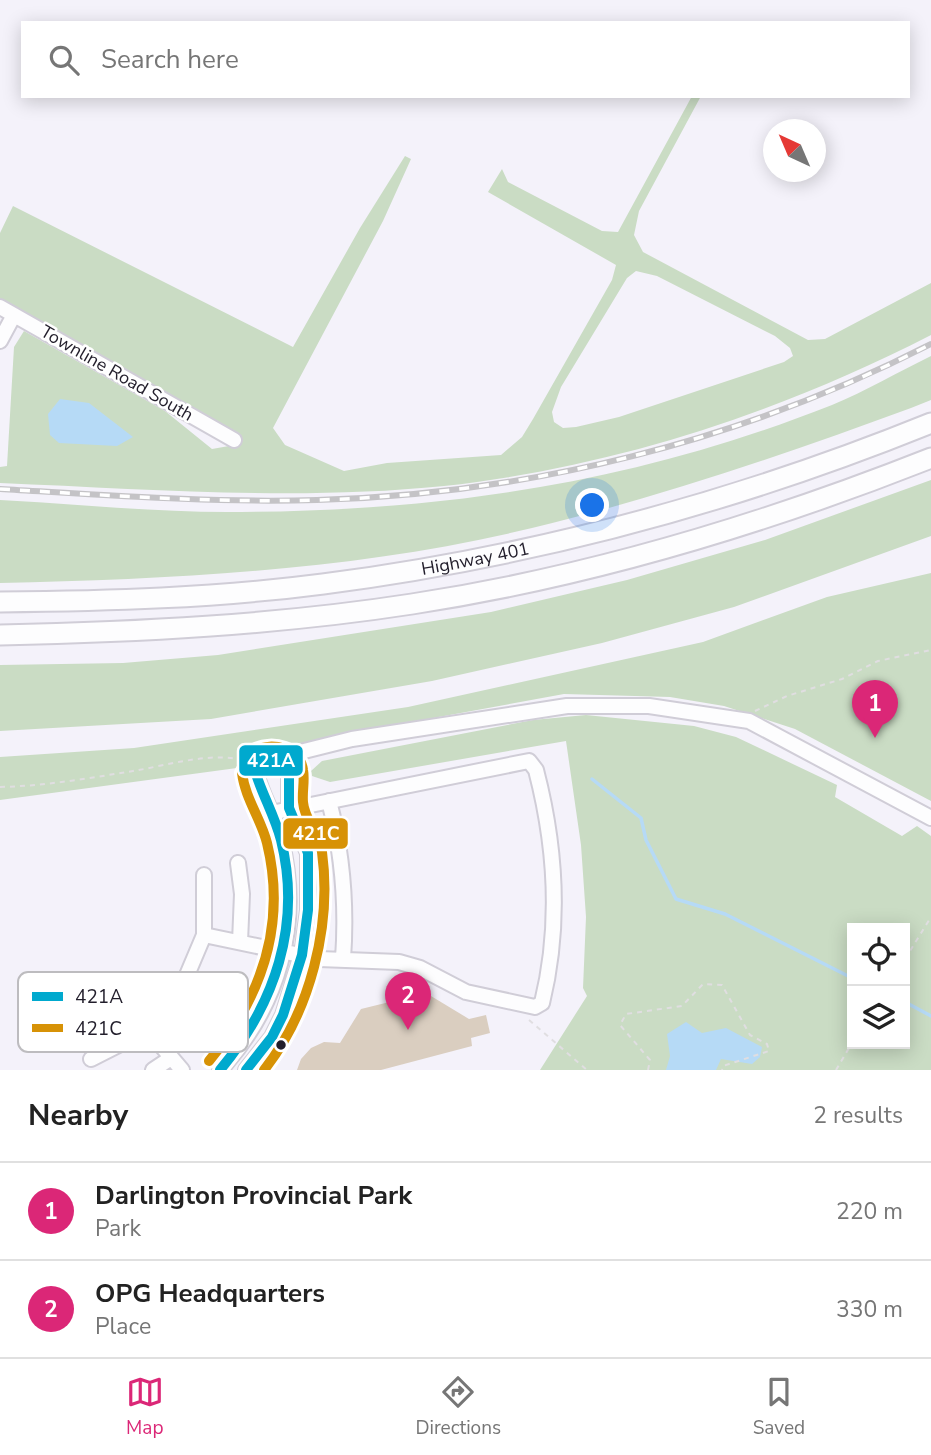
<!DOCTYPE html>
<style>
:root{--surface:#fff;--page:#f2f2f2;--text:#222;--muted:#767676;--line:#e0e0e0;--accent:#db2777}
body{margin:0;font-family:"Nunito Sans",sans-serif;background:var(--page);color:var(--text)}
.controls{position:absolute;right:21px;bottom:21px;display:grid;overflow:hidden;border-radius:0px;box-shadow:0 4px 18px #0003}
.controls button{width:63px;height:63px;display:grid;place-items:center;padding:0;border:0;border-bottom:2px solid var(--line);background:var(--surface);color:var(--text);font:35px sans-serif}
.compass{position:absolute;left:763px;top:119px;width:63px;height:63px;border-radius:50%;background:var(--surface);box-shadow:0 4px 18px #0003;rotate:316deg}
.you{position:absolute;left:593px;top:506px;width:24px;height:24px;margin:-18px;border:5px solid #fff;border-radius:50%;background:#1a73e8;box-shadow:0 0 0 10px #1a73e833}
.badge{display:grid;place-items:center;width:46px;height:46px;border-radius:50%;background:var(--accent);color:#fff;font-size:23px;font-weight:700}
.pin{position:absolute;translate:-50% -58px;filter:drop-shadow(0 2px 4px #0008)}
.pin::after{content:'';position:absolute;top:37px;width:24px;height:21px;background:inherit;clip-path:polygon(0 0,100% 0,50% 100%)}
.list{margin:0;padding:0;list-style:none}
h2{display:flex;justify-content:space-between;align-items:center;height:91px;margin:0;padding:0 28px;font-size:30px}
h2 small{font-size:23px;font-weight:400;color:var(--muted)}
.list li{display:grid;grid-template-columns:46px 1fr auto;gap:21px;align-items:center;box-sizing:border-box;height:98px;padding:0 28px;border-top:2px solid var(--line)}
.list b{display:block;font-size:26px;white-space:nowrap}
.list p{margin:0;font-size:23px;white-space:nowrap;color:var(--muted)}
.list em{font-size:23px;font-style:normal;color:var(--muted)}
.icon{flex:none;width:38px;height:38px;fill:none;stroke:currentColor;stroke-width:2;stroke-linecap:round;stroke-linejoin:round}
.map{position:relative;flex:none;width:931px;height:1070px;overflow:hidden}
.search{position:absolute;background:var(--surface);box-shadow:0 4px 18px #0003;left:21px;right:21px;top:21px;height:77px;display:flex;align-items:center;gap:18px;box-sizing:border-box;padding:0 24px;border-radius:0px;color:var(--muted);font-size:26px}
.sheet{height:287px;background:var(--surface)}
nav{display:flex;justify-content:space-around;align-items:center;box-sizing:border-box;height:98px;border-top:2px solid var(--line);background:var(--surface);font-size:19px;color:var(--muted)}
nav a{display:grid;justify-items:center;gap:4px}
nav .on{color:var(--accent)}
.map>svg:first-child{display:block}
</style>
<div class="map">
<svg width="931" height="1070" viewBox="0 0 931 1070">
<rect width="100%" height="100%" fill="#f4f2fa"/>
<!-- green -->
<path fill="#cadcc4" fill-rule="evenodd" d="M692,96h9l-62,115 -5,24 9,17 165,88 17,-1 106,-56v52c-152,78 -316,132 -487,151 -147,15 -297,3 -444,-3v-16l7,-1 7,-119 10,-16 141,80 47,38 17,-3 5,-14 -234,-132v-67l13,-27 280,141 67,-119 45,-72 6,3 -28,62 -110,207 12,17 59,26 43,-8 114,-8 21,-18 11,-18 79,-139 4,-15 -128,-73 14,-23 6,13 94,49 16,1zM636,271l21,5 118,60 15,12 3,8 -9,6 -165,55 -43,10 -13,1 -9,-6 -2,-10 9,-25 66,-109z
M931,356v44l-20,8c-125,46 -250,89 -379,120 -174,42 -354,51 -532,55v-83c75,4 152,12 227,12 213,0 405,-28 605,-107 34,-14 66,-33 99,-49z
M931,480v56l-197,71 -132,36 -170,38 -221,38 -211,12v-66l123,-2 95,-8 273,-43 136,-32 138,-40z
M931,573v228l-136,-72 -71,-23 -54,-9 -106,-3 -202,37 -74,18 -30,1 -21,18 -237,32v-43l134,-9 274,-41 295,-65 124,-45z
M586,715l108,11 42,11 101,48 -2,12 67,39 15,-10 14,10v234h-391l47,-74 -4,-8 3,-71 -5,-72 -15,-104 -236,41 -18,-6 -1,-5 11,-10 211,-41zM852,928h53v116h-53z"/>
<!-- water -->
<path fill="#b6daf6" d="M60,399l29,4 44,34 -16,9 -58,-3 -9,-8 -2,-21z
M686,1022l16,11 24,-5 36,19 -2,10 -8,7 -31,-5 -5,11h-50l4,-14 -3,-22z"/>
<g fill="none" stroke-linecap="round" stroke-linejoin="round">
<!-- stream -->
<path stroke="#b6daf6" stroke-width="3.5" d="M592,779l49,39 5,22 30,59 49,15 127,64
M905,1002l26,14"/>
</g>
<!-- building -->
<path fill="#dacec0" d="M426,993l43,26 17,-4 4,18 -19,5 1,8 -91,24h-84l4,-11 10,-11 13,-6 16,1 21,-34z"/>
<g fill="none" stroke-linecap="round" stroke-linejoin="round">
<!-- minor casing -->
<g stroke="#d0cdd7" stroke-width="18">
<path id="minor" d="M0,307l234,133
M0,341l14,-26
M329,801c14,54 18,103 14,158
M238,863l4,31 -2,48
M204,935v-60
M91,1059l57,-29
M153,1070l18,-12
M182,1070l-34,-40 34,-43 22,-52 115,24 80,3 21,6 46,24 69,15 7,-4c19,-78 14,-156 -6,-233l-7,-9 -258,52
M220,1070c59,-64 82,-146 61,-230 -6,-22 -18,-43 -25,-66l8,-13 88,-22 215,-33h82l100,15 182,97
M246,1070l26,-33 11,-22 19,-60 6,-45v-57l-19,-45v-37l-11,-11"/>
</g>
<!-- highway casing -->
<g stroke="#d0cdd7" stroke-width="23">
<g id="highway">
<path id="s1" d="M0,602c107,-1 216,-4 323,-18 208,-27 413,-82 608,-161"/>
<path d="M0,635c138,-3 276,-10 412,-31 177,-27 352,-80 519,-146"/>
</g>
</g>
<!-- path -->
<path stroke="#e0dee1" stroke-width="2" stroke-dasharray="5 5" stroke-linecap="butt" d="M755,711l32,-15 55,-17 36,-18 53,-11
M0,787c45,-1 90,-9 133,-16 37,-6 81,-21 117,-9
M905,959l26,-42
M529,1020l58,50
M648,1070l2,-10 -30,-35 6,-11 56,-8 21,-22 19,1 28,50 17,9 2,7 -46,15 -1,4
M836,1070l16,-27"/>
<!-- minor -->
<use href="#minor" stroke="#fdfdfe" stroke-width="14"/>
<!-- highway -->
<use href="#highway" stroke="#fdfdfe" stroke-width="19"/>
<!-- rail casing -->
<g stroke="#c4c3c6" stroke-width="6">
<path id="rail" d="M0,489c105,6 211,14 317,11 212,-6 425,-59 614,-156"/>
</g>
<!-- rail -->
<use href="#rail" stroke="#fff" stroke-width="3.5" stroke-dasharray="10" stroke-linecap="butt"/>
<!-- bus-1 casing -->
<g stroke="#fff" stroke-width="16">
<path id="bus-1" d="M220,1070c55,-66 82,-145 61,-230 -6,-23 -18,-44 -25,-66l8,-13 14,-1 11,11v37l19,45v57l-6,45 -19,60 -11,22 -26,33"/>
</g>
<!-- bus-2 casing -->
<g stroke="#fff" stroke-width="16">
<path id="bus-2" d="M209,1061c52,-63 78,-136 58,-218 -6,-24 -22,-45 -25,-70l14,-23c16,-8 44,-2 47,20 2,10 -1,21 0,32 1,17 17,33 19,50 10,74 -12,160 -58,218"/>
</g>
<!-- bus-1 -->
<use href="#bus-1" stroke="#00a9ce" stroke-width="10"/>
<!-- bus-2 -->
<use href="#bus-2" stroke="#d79206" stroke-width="10"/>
</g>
<!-- markers -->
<circle fill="#221e2b" stroke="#fff" stroke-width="2.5" cx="281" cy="1045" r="6"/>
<g text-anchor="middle" stroke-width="5" stroke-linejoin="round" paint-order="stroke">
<!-- street labels -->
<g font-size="18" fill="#221e2b" stroke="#fff">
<text transform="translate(117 373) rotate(30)" y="6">Townline Road South</text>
<text dy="6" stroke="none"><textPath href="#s1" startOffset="478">Highway 401</textPath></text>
</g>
</g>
<!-- legend -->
<rect x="18" y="972" width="230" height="80" rx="10" fill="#fff" stroke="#bdbcbf" stroke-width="2"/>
<rect x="32" y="992" width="31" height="9" fill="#00a9ce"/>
<rect x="32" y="1024" width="31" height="8" fill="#d79206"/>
<g font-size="19" fill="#221e2b">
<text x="75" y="1003">421A</text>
<text x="75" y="1035">421C</text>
</g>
<g stroke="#fff" stroke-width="2.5">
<rect x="238" y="744" width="66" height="33" rx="7" fill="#00a9ce"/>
<rect x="282" y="817" width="67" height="33" rx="7" fill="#d79206"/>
</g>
<g font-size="19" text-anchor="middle" font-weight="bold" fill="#fff">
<text x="271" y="767">421A</text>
<text x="316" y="840">421C</text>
</g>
</svg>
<div class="controls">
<button><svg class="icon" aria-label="locate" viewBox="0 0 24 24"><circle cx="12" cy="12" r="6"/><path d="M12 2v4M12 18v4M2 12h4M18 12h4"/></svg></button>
<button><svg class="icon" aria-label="layers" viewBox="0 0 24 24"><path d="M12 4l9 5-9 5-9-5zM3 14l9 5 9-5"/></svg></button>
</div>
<svg class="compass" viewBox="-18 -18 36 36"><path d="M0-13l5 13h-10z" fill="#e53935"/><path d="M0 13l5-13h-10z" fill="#767676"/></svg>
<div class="you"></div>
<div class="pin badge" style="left:875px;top:738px">1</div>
<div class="pin badge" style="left:408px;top:1030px">2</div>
<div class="search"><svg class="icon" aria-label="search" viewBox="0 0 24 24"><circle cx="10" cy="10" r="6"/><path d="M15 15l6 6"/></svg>Search here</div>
</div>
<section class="sheet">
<h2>Nearby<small>2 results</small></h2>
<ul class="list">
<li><span class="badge">1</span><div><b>Darlington Provincial Park</b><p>Park</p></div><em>220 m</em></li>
<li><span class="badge">2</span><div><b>OPG Headquarters</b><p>Place</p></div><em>330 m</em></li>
</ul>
</section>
<nav>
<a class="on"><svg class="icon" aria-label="map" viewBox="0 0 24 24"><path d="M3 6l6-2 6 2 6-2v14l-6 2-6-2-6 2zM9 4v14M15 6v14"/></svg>Map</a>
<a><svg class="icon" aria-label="directions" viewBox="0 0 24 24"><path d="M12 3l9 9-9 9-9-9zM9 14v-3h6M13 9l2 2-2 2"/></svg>Directions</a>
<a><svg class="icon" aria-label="saved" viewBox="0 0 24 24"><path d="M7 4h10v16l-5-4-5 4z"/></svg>Saved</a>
</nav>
